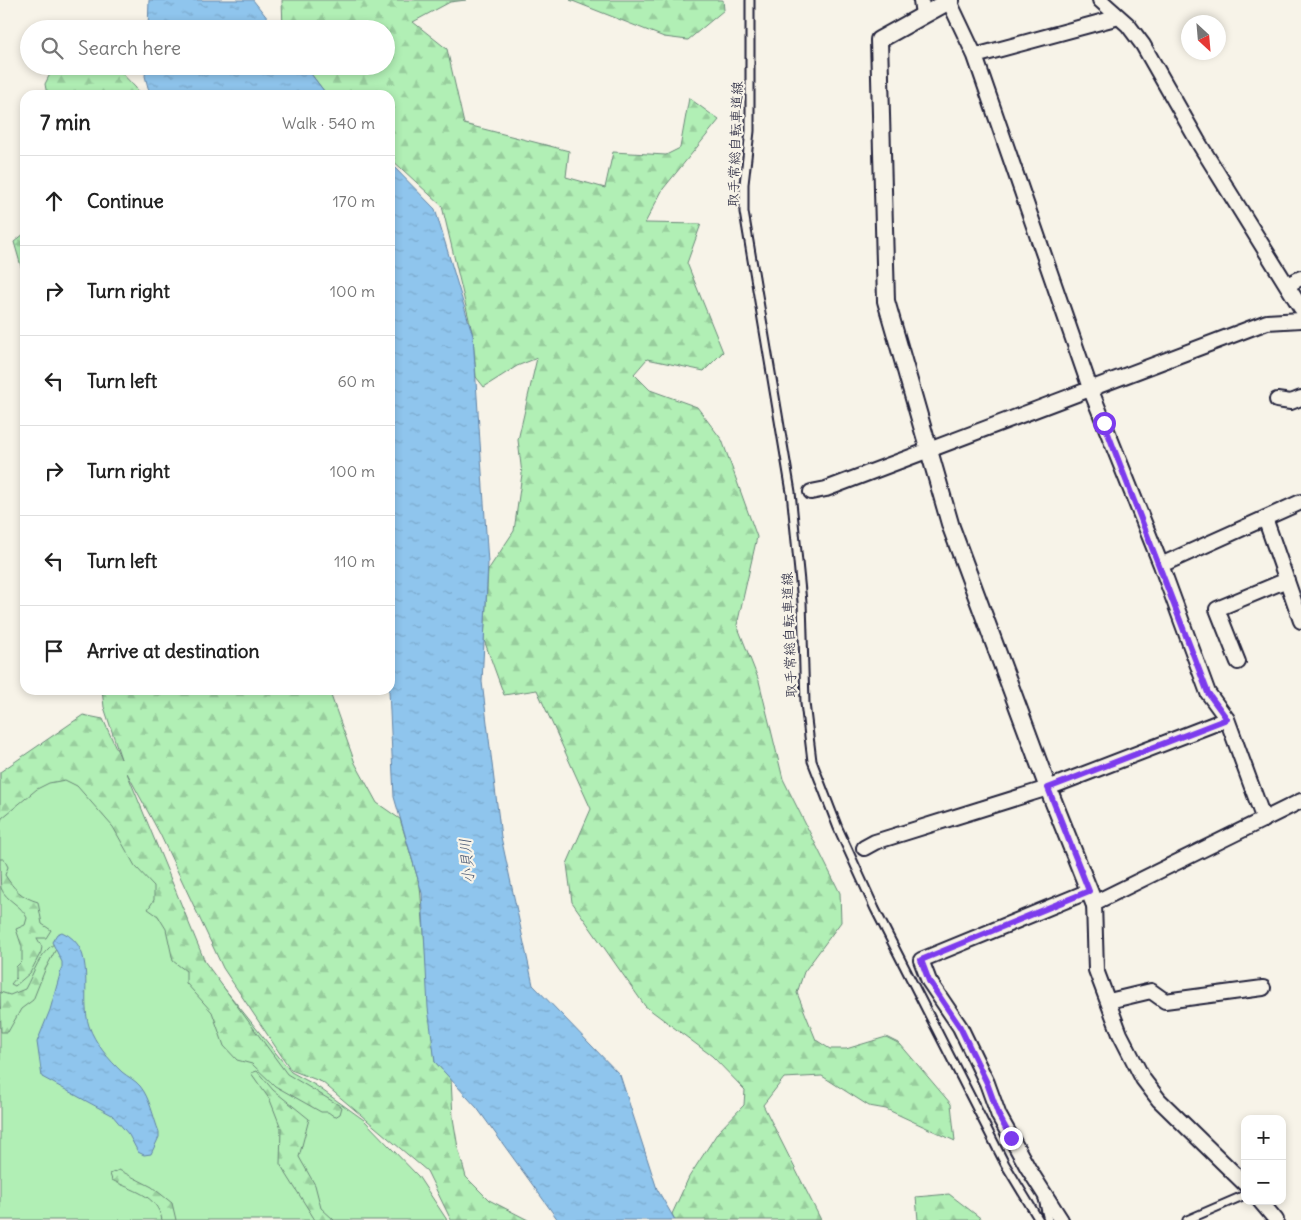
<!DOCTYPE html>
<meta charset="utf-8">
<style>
:root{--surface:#fff;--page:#f2f2f2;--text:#222;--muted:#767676;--line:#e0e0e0}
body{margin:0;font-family:Delius,"Klee One",sans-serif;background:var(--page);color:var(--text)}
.controls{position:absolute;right:15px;bottom:15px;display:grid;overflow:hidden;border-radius:10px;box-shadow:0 2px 8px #0003}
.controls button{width:45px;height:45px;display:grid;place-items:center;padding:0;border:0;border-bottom:1px solid var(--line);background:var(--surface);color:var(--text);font:25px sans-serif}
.compass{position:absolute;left:1181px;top:15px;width:45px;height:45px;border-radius:50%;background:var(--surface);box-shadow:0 2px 8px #0003;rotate:154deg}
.stop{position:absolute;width:15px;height:15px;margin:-11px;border:4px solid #7c3aed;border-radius:50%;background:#fff}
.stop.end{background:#7c3aed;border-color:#fff;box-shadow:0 1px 5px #0008}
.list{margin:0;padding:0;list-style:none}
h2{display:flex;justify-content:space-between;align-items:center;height:65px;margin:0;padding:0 20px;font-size:21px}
h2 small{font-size:16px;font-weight:400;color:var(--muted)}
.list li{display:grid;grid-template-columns:32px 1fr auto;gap:15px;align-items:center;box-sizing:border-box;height:90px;padding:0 20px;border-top:1px solid var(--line)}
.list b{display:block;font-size:19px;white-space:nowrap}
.list em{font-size:16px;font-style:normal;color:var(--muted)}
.icon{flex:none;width:28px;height:28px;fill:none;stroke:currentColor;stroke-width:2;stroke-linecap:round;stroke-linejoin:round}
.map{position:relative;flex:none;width:1301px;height:1220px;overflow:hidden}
.search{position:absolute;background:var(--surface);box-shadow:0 2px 8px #0003;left:20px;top:20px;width:375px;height:55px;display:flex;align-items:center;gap:12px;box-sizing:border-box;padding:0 18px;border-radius:28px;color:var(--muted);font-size:19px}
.panel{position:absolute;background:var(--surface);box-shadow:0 2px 8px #0003;left:20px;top:90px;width:375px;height:605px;border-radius:15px}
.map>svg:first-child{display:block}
</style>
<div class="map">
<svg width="1301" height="1220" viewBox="0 0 1301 1220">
<defs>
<pattern id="forest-firs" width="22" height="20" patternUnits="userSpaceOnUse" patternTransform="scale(1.25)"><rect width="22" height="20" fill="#b1efb5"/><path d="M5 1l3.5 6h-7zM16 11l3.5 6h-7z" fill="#98cd9d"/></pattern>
<pattern id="water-ripples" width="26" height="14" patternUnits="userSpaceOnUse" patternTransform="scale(1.25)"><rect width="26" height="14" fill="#8fc5ed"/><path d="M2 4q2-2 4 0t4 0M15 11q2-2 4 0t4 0" fill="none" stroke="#7ba9cc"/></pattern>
</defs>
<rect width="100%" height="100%" fill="#f7f3e8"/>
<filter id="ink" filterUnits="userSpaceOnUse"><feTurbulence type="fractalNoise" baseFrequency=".02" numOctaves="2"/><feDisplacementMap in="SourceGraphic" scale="10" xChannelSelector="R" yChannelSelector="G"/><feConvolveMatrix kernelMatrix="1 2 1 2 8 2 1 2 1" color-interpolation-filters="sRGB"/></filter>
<g filter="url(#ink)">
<!-- grass -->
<path fill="#b1efb5" stroke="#6a8878" d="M84,716l120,247 87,109 24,13 49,35 54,56 29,44h-447v-447z"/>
<!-- forest -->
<path fill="url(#forest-firs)" stroke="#6a8878" d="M282,0h184l-16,2 -37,20 34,27 17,75 105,27 -3,26 39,11 8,-36 53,3 14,-7 9,-50 30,22 -56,69 -18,34 56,1 -14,39 36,89 -19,19 -57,-12 -13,15 16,16 47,17 25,33 35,97 -20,88 22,56 24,98 57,114 1,29 -37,50 -7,21 19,47 14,9h16l40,-12 14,7 51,60 4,37 -69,-32 -17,-3 -47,-30 -38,2 -21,27 58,115h-146l-3,-6 17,-37 29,-45 26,-27 1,-15 -33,-34 -67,-50 -73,-104 -5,-38 24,-55 -54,-119 -33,5 -20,-55 4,-70 26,-39 8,-57 -4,-34 19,-82 -20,8 -33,21 -8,-10 -3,-41 -31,-130 -52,-48v-63h-63l-22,-29h81v-37h-103z
M570,0h153l1,10 -36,30 -24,-3z
M54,66h61l21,22 3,7h-92l-2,-11z
M25,233v47l-11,-38z
M102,690h227l26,73 22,40 23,16 20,67 15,176 16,17 2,39 5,30 8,29 23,23 39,20h-77l-24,-49 -105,-89 -31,-12 -68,-102 -63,-134 -33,-61 78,189 82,112 55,33 -2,7 -5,3 -7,-5h-7l-46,-26 -23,-22 -15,-4 -13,-14 -12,-34 -26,-29v-12l-13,-10 -7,-32 -8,-13 -10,-7 6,-9v-14l-19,-20 -22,-39 -36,-41 -12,-6 -16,3 -12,6 -35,29 -2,5v-51l83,-57 20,4 18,40 -17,-52z
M0,859h4l4,8 -3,8c9,14 16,22 33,27l4,22 9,6 -5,8h-9l5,9 -1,5 -11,21 -15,13 -4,-2 5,-6v-11l6,-6v-14l-6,-18 9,-4 2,-7c-5,-13 -21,-17 -26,-30 -1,-8 -1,-21 -1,-29z
M55,943l2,4 -12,23 -12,30 -12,9 -13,23h-7l-1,-40 10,3 15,-6c10,-18 13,-34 30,-46z
M257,1071l16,19 36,29 -10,38 16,28 6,23 13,12h-19l-35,-56 1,-36 -11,-28 -19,-27z
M119,1170l33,17 20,16 4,17h-14c-5,-26 -30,-29 -50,-40l-2,-6z
M949,1194l34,26h-65l-2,-23z"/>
<!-- water -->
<path fill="url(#water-ripples)" stroke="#6384a6" d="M149,0h104l23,29h-128z
M146,66h159l22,29h-177l-5,-19z
M390,163l45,46 38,127 15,227 -6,119 19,155 32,148 87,90 37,114 18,31h-117l-81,-112 -42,-46 -7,-54 -6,-115 -28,-96 -5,-107z
M62,932c37,16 17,65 27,94 6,17 20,34 33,46 6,5 13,8 18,14 10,12 13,31 19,46v5l-8,17 -7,1 -6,-3 -9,-17 -17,-20 -70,-38 -5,-35 13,-32 12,-43v-5l-10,-20 5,-8z"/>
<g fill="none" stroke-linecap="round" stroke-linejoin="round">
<!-- service casing -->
<g stroke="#22223b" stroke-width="11">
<path id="service" d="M750,0v131l-6,53v28l47,280 11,110 3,101 7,58 26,67 37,81 130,255 34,56
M1043,1199l5,21
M1187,1220l58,-25"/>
</g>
<!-- minor casing -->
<g stroke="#22223b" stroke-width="18">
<path id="minor" d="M921,0l2,15
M1100,0l28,25 15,20 57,100 101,163
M949,1l26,55 115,332 71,177 47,128 19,26 37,101
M975,56l144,-39
M1287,285l14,-7
M1277,400l14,2 10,-4
M811,492l15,-3 441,-167 34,-2
M1265,518l36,103
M1161,565l140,-63
M1238,662l-21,-53 70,-29
M864,848l11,-6 173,-54 179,-69
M1109,1001l42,-10 14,10 98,-13
M1245,1184l-86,-84 -16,-21 -23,-45 -24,-64 -2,-67 207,-102
M1260,1201l16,19
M1061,1220l-33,-52 -29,-52 -12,-33 -27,-56 -31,-46 -8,-21 168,-69"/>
</g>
<!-- tertiary casing -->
<g stroke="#22223b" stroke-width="20">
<path id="tertiary" d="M951,0l-72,40 7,261 65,226 97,261 46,115"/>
</g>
<!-- service -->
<use href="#service" stroke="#f7f3e8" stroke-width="7"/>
<!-- minor -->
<use href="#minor" stroke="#f7f3e8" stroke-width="14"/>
<!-- tertiary -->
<use href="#tertiary" stroke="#f7f3e8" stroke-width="16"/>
</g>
</g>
<g fill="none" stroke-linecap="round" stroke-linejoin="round" filter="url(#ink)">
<!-- route -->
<path stroke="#7c3aed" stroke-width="6" d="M1011,1138l-12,-22 -12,-33 -27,-56 -31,-46 -8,-21 168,-69 -41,-103 179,-69 -19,-26 -104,-270"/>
</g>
<g text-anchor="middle" stroke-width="4.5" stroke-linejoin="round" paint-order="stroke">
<!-- street labels -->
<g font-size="14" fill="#22223b" stroke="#f7f3e8">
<text transform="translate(735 144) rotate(-88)" y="5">取手常総自転車道線</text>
<text transform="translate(789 635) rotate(-92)" y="5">取手常総自転車道線</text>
</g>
<!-- water labels -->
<g font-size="15" font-style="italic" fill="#435370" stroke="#f7f3e8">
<text transform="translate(467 861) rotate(-95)" y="5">小貝川</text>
</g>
</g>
</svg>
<div class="controls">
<button>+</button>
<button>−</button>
</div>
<svg class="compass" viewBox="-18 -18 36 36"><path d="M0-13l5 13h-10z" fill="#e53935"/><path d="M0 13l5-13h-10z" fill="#767676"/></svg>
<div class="stop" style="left:1104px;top:423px"></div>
<div class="stop end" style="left:1011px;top:1138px"></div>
<div class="search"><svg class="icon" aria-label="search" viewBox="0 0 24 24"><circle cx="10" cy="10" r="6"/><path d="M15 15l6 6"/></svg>Search here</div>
<section class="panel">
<h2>7 min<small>Walk · 540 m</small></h2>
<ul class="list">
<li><svg class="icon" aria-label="ahead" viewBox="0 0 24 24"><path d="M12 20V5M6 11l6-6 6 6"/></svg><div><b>Continue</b></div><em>170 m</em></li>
<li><svg class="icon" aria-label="right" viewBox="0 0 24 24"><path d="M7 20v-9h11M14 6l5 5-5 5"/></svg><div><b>Turn right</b></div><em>100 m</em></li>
<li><svg class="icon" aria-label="left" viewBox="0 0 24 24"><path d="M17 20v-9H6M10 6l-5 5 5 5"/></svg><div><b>Turn left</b></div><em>60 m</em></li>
<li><svg class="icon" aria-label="right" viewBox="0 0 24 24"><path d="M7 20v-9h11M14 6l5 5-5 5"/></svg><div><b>Turn right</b></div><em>100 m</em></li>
<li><svg class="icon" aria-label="left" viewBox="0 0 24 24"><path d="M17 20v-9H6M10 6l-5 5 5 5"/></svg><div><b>Turn left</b></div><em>110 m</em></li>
<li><svg class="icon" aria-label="arrive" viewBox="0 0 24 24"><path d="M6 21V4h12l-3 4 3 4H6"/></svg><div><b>Arrive at destination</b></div></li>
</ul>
</section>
</div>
